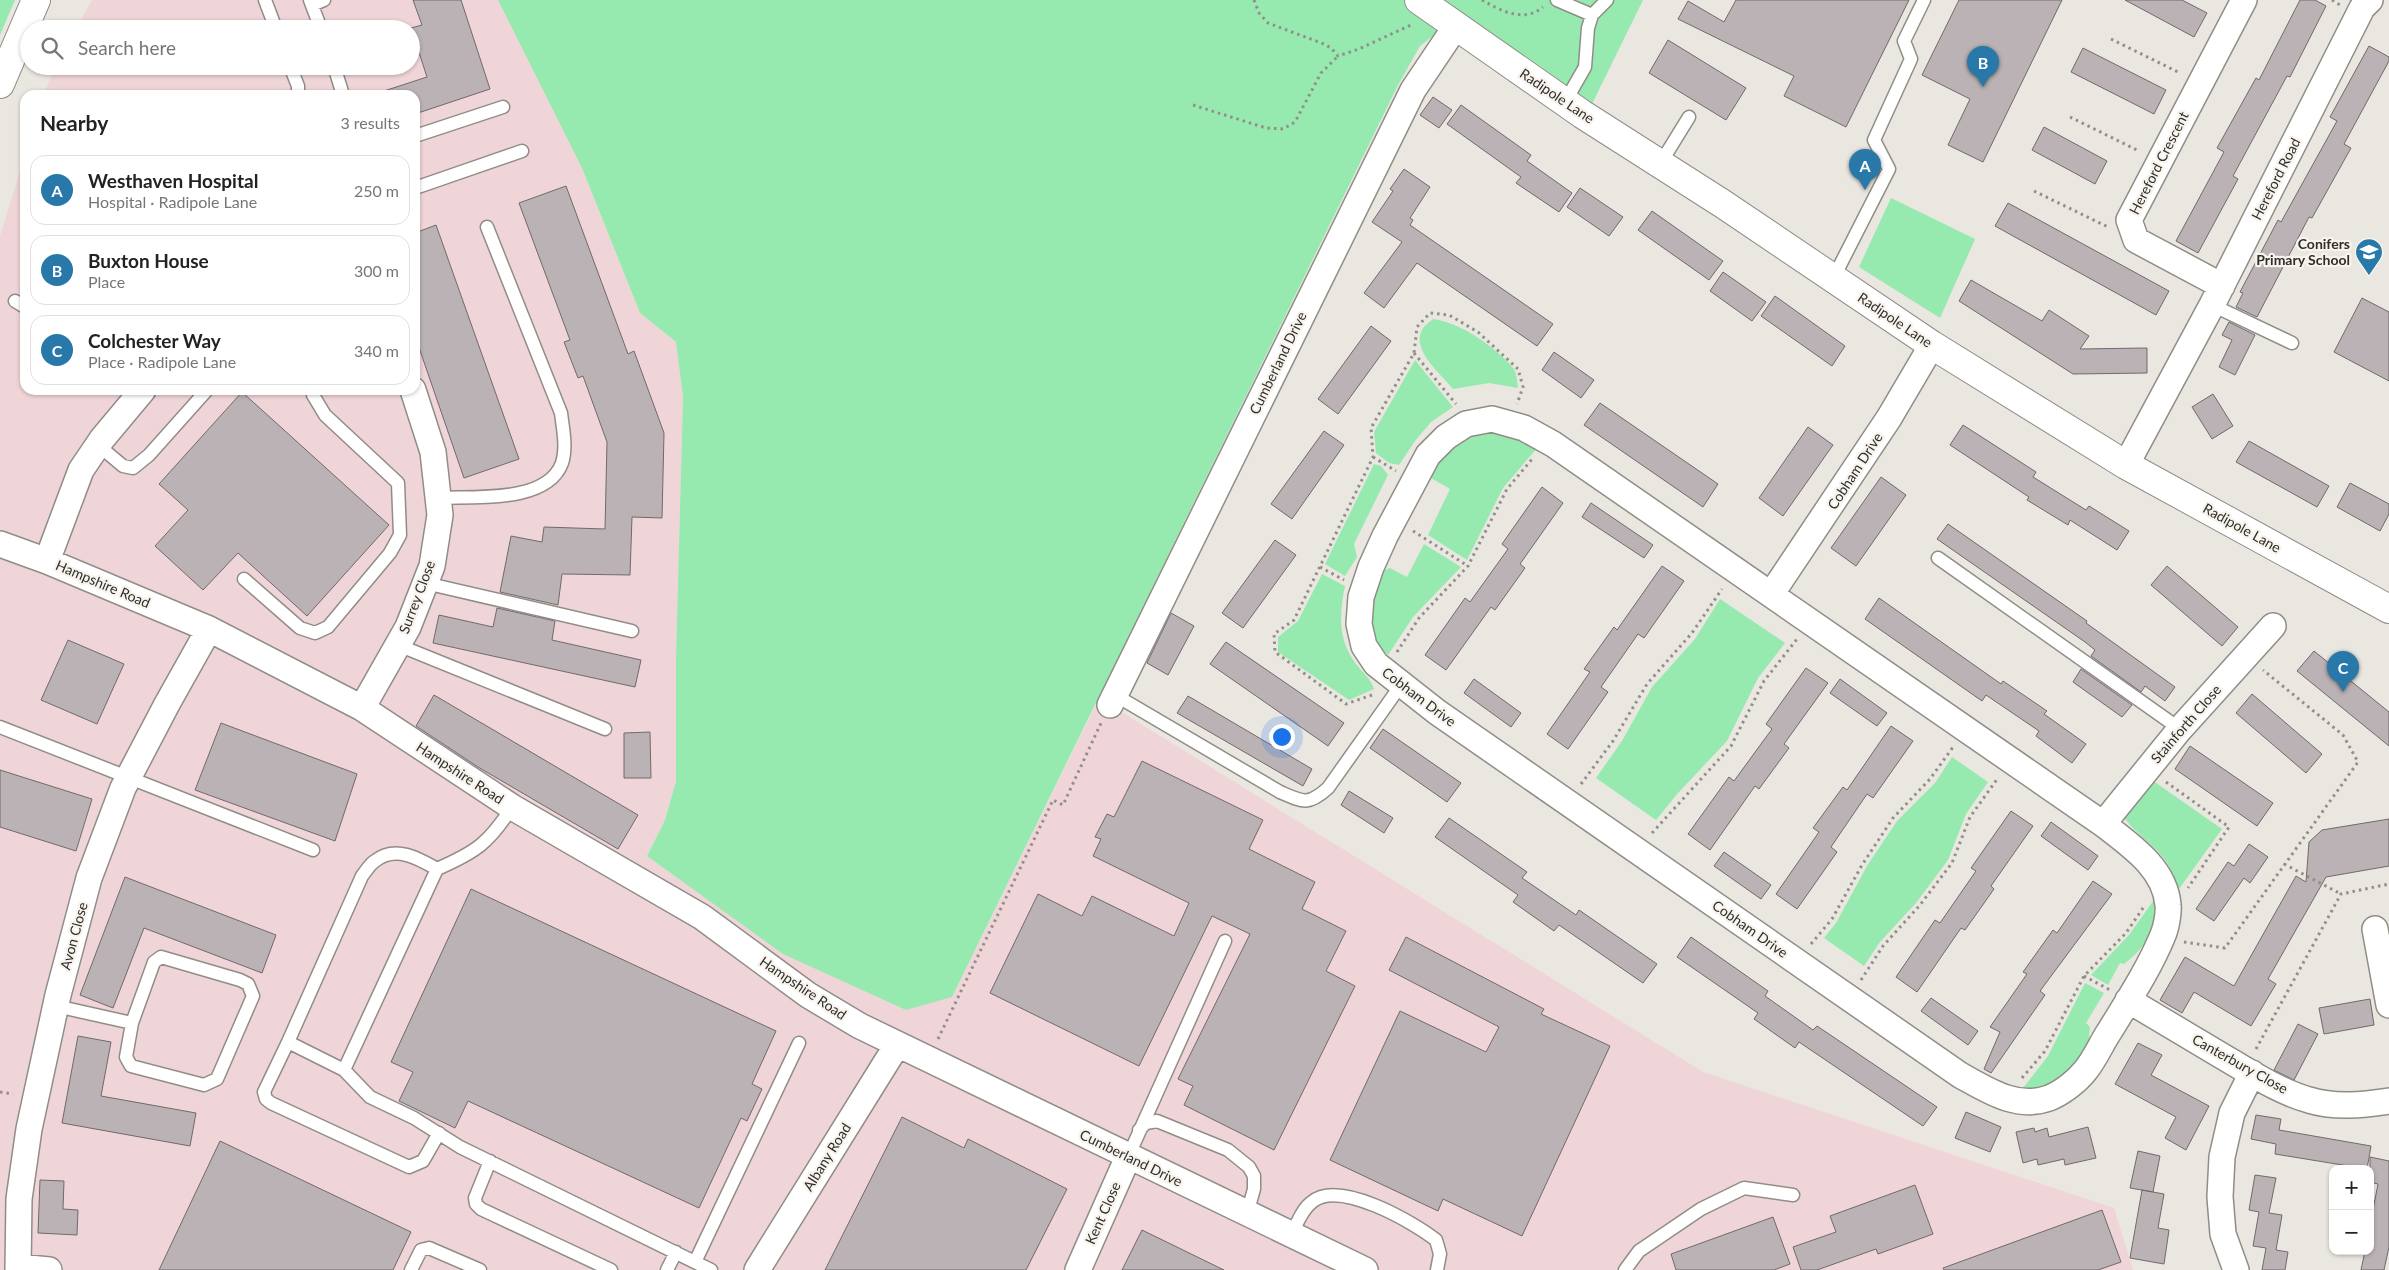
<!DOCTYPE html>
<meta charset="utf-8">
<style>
:root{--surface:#fff;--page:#f2f2f2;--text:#222;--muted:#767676;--line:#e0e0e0;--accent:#2878a9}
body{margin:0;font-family:Lato,sans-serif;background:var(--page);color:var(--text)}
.controls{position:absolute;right:15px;bottom:15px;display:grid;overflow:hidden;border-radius:10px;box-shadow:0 1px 4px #0004}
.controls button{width:45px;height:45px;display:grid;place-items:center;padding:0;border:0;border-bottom:1px solid var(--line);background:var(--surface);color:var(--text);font:25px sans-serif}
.you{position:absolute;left:1281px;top:736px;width:18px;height:18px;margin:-12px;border:4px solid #fff;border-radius:50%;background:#1a73e8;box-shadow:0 0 0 8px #1a73e833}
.badge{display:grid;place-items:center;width:32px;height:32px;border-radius:50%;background:var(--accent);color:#fff;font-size:16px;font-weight:700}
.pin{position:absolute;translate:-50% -41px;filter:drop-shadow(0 1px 2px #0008)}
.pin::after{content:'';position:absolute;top:26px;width:18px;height:15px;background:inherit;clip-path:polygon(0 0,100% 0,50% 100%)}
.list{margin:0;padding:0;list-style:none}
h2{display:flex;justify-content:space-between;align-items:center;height:65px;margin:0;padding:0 20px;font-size:21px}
h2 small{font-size:16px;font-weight:400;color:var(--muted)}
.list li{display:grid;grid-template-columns:32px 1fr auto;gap:15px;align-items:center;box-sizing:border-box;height:70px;margin:0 10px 10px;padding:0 10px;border:1px solid var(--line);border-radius:15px}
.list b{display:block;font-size:19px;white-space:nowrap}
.list p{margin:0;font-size:16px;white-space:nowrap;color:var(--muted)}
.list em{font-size:16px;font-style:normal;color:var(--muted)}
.icon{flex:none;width:28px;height:28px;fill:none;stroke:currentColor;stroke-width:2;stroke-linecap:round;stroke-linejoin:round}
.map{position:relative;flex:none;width:2389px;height:1270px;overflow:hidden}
.search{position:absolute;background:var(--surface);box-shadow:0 1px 4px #0004;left:20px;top:20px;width:400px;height:55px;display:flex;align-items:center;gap:12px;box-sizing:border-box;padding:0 18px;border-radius:28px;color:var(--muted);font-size:19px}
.panel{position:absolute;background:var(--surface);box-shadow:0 1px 4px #0004;left:20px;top:90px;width:400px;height:305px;border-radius:15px}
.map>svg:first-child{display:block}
</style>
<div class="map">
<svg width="2389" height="1270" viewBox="0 0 2389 1270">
<rect width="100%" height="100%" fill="#eae6e0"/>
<!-- industrial -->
<path fill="#f0d5d8" d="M92,0h406l84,168 58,145 36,29 7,55 -7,261v123l-11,39 -18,36 305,141 147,-299 604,374 411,136 19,62h-2133v-1034l25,-81v235h390v-295h-372l13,-29h355v-37h-335z"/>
<!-- green -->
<path fill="#96eaaf" d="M0,0h15l-15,35z
M498,0h1145l-52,106 -130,-92 -41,32 -23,41 -445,910 -46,13 -123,-56 -136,-98 18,-36 11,-39v-123l7,-261 -7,-55 -36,-29 -58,-145z
M1891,198l84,41 -35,79 -81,-51z
M1433,319c27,3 64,29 81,50 3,5 3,13 4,19l-29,-5 -36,6c-12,-15 -42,-39 -31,-59 2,-4 7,-8 11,-11z
M1415,360l38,47 -22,15 -16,19 -16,24 -10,-2 -13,-10 -2,-21z
M1503,431l34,17 -34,40 -36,72 -39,-25 22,-46 -24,-14 8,-14 39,-29z
M1374,464l7,2 7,9 -34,69 3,13 -12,19 -20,-12z
M1424,544l37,23 -48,50 -25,38c-29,-26 -17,-53 -6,-84l8,-3 17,9z
M1322,574l23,12c-6,29 -7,54 11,78 7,9 15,15 18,25l-25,11 -71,-48v-15l20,-16z
M1720,599l65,44 -27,35 -31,63 -49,52 -22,27 -60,-42 26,-37 30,-54 43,-48z
M1952,757l36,25 -22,32 -18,46 -32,43 -36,39 -16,24 -40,-28 12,-15 31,-57 30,-45 38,-38z
M2149,778l73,51 -43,60 -4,-2c-2,-34 -35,-46 -52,-71z
M2156,897c-2,32 -6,47 -32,67l-4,-1 -12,22 -17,-10 38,-40z
M2085,983l19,10 -18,30 4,4c-1,8 -1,19 -4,27 -10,24 -44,34 -66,38l28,-36z"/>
<!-- building -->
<path fill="#bab2b4" stroke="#71696b" d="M413,0h48l29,89 -75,25v-19h-33l-1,-3 46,-15 -16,-49 11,-3z
M1736,0h173l-63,127 -62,-31 10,-20 -116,-57 10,-18 36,21z
M1959,0h103l-79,162 -35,-17 22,-46 -48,-24z
M2125,0h57l25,13 -13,24z
M2300,0h15l11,6 -36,71 -3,-1 -54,100 5,3 -40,74 -22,-12 48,-89 -7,-4 39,-70 3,2z
M1668,40l78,48 -20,32 -77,-47z
M2369,46l20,11v4l-45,83 7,4 -39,70 -3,-1 -52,100 -21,-10 7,-14 -3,-1 38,-72 3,2 56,-101 -7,-4z
M2083,48l83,42 -12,24 -83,-42z
M1433,97l19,13 -13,18 -19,-13z
M1461,105l70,50 -4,6 45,32 -13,19 -43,-29 5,-6 -74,-53z
M2044,127l63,34 -12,23 -63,-34z
M1404,169l26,18 -20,31 3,2 -3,5 143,99 -16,22 -120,-83 -33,45 -20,-15 38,-51 -30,-20 21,-31 -3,-2z
M566,186l62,168 6,-3 30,82 -2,85 -30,-1 -2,58 -68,-1 -4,31 -58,-13 11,-56 31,6 2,-15 61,2 2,-87 -24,-66 -5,2 -14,-36 6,-2 -51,-137z
M1580,188l43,29 -14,19 -42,-29z
M2008,203l161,88 -13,24 -161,-89z
M1652,211l71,50 -14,19 -71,-50z
M436,225l83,234 -55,19 -49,-142v-103z
M1723,272l43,30 -14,19 -42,-30z
M1971,280l71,41 7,-11 40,26 -9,13 67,-1v25l-74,1 -114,-73z
M1775,296l70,50 -13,20 -71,-50z
M2362,298l27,14v69l-55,-29z
M2229,322l26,13 -20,40 -16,-8 13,-27 -10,-5z
M1371,326l20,15 -53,73 -20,-15z
M1554,352l40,28 -13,18 -39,-28z
M242,392l147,133 -82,91 -69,-63 -35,37 -48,-44 33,-36 -29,-26z
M2213,394l20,32 -21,13 -20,-32z
M1600,403l118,81 -15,23 -119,-82z
M1963,425l73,47 -3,5 53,33 3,-4 40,25 -12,19 -47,-30 -2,5 -41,-25 2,-3 -79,-52z
M1808,427l25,18 -50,71 -24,-18z
M1324,431l20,14 -52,74 -21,-15z
M2249,441l80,45 -12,21 -81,-45z
M1881,477l25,18 -50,71 -25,-18z
M2350,483l39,21v10l-9,17 -43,-24z
M1542,487l21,16 -43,61 5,4 -30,42 -4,-3 -45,63 -21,-15 40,-57 5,4 38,-53 -6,-5z
M1591,503l62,42 -9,13 -62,-41z
M1948,524l139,97 -1,2 89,64 -10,14 -20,-15 -4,6 -50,-36 4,-6 -10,-8 -148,-103z
M1275,540l21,15 -53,73 -21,-15z
M1662,566l22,15 -40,57 -6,-4 -37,53 7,5 -40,57 -21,-15 43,-62 -6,-3 30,-42 3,3z
M2167,566l71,61 -16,19 -71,-61z
M1879,598l122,86 2,-3 44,30 -3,3 42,30 -14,19 -36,-27 3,-5 -53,-36 -4,6 -117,-82z
M497,608l58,13 -3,19 89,20 -6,27 -202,-44 6,-28 54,12z
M1171,613l23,13 -26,49 -21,-12z
M68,640l56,24 -27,60 -56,-24z
M1226,642l118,81 -16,23 -118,-82z
M2314,651l75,61v34l-92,-75z
M1806,668l22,15 -44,61 5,4 -30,41 -4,-3 -45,64 -22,-16 41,-57 5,4 38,-52 -6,-5z
M2081,669l51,36 -10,12 -49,-35z
M1474,679l47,34 -10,14 -47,-34z
M1840,679l47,34 -10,13 -47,-33z
M2252,694l70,60 -16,19 -70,-60z
M434,695l204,120 -20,34 -140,-82 -62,-41z
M1188,696l124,73 -9,17 -126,-73z
M221,723l136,51 -22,67 -140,-51z
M1891,726l22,15 -40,57 -6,-4 -36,53 6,5 -40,57 -21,-15 43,-62 -6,-4 30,-41 4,3z
M1383,729l78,54 -14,19 -77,-54z
M650,732l1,46h-27v-45z
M2190,746l83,57 -16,23 -82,-57z
M1142,761l121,59 -14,29 66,33 -13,27 44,22 -20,40 29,15 -81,164 -90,-45 9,-19 -15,-7 72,-145 -38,-18 -73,150 -149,-73 48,-99 44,22 10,-20 82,40 15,-33 -96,-47 8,-17 -6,-2 12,-23 7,3z
M0,770l92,29 -16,52 -76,-24z
M1349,791l44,27 -9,15 -43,-28z
M2011,811l22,15 -42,60 3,3 -29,41 -4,-2 -44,64 -21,-15 39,-57 5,3 36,-52 -5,-3z
M1449,818l78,54 -5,6 54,37 3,-5 78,54 -14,19 -84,-58 -5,6 -41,-29 5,-7 -83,-58z
M2389,819v47l-63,11 -58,102 8,5 -25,42 -57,-34 -12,21 -22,-13 25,-43 49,29 62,-110 10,6 3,-40 13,-12z
M2051,822l47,34 -10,14 -47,-34z
M2249,844l19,13 -18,26 -6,-5 -30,43 -18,-12 32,-47 6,4z
M1724,852l47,33 -10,14 -47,-33z
M125,877l151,58 -14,38 -118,-45 -31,80 -33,-13z
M2093,881l19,13 -72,97 5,4 -54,78 -7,-4 16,-37 -10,-5 37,-53 -4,-2 30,-42 4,3z
M471,889l305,142 -24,53 10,5 -15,32 -6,-3 -42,90 -231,-107 -13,27 -56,-27 14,-29 -22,-10z
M1406,937l138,72 -3,5 69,32 -88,190 -79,-37 -5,12 -108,-51 70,-149 86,41 13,-25 -110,-57z
M1691,937l77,54 -3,5 48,34 4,-4 120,81 -14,19 -124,-84 -4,6 -41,-29 4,-6 -81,-56z
M1931,998l47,33 -10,14 -47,-34z
M2370,999l4,26 -50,9 -5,-26z
M2298,1024l20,10 -24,46 -20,-10z
M78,1036l33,6 -10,54 95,17 -6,33 -128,-23z
M2138,1043l24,12 -11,20 58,31 -23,44 -21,-12 11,-21 -61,-33z
M1966,1112l35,15 -11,25 -35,-14z
M2256,1115l25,4 -2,11 92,16 -4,23 -92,-15 1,-10 -25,-5z
M902,1117l62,31 4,-9 99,50 -41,81h-201z
M2088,1127l8,31 -31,7 -1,-6 -26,6 -1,-6 -14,4 -7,-31 18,-4 1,4 12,-4 2,9z
M220,1141l191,91 -18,38h-234z
M2138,1151l22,5 -7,36 -23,-4z
M2370,1157l19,4v86l-5,23h-23l4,-19h5v-26l8,-41 -8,-2z
M2255,1175l21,3 -7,35 13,2 -6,35 12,2 -3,18h-23l4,-22 -13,-2 6,-34 -10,-2z
M40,1180l24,1 -1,28 15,1 -1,25 -39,-2z
M1915,1185l18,49 -55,20 -2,-5 -59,21h-16l-8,-23 43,-15 -6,-16z
M2142,1190l22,4 -6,34 11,2 -5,34 -34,-6z
M2102,1210l19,52 -23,8h-154l-1,-2z
M1773,1217l17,47 -16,6h-98l-5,-16z
M1142,1230l82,40h-102z"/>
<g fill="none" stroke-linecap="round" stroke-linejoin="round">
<!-- lane casing -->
<g stroke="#908d87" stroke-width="15">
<path id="lane" d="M265,0l11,29
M310,0l11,29
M1557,0l35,15 -4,13 -3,39 -20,35
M312,5l12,-5
M1592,15l15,-15
M290,66l8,20v9
M334,66l9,29
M415,136l88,-29
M1660,164l29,-47
M415,188l107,-37
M1833,279l56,-110 -15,-29 37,-81 -7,-18 20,-41
M15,301l10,6
M2212,305l80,38
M98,445l25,21 10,2 16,-13 58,-65
M438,498c35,-2 109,6 124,-35 5,-15 1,-34 -1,-50l-74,-186
M1938,558l242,171
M244,579l56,49 15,5 13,-6 62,-74 10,-18 -2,-52 -73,-68 -12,-20 2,-5
M425,583l207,48
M398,645l207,84
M1115,695l165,97c23,10 28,14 48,-4l73,-103
M0,727l313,123
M512,807c-23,36 -36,45 -75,62l-93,201 26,27 44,21 46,29 251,123
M161,957l79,23 8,4 5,12 -36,83 -13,6 -73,-19 -5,-9 6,-34 22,-61z
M56,1006l76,17
M288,1042l-24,50 2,7 5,4 138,64 14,-6 16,-28
M344,1070l-56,-28 74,-166c4,-5 8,-12 13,-15 20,-16 43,-3 62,8
M1139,1130l7,-7 11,-2 71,29 21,17 5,9v13l-7,25
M1128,1157l97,-216
M490,1161l-15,37 1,6 5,5 130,61
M1291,1235c6,-11 11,-26 21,-33 27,-23 101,20 124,38l4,14 -3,16
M695,1262l104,-219
M411,1270l10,-20 8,-2 51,22
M667,1270l9,-18
M1625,1270l14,-19 62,-42 43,-21 49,7"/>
</g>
<!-- street casing -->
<g stroke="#908d87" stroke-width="28">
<path id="street" d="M2222,286l-86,-46 -7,-20 115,-220
M1492,419l32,9 29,16 550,380c27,21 62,44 65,81 1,8 -2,23 -5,30 -14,34 -35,66 -54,97 -8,12 -14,27 -24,39 -8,10 -23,22 -36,27 -32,12 -62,-8 -89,-23l-523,-363 -61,-48 -12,-18 -5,-22 2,-27 10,-30 14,-31 43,-81 18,-18 20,-13z
M2126,465l86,-160 150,-297 8,-8
M0,544l47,17 162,68 153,79 150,99 190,110 106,78 52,31 505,244
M47,561l34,-91 21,-31 41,-49
M1772,593l117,-175 43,-73
M1110,705l303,-615 43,-64
M362,708l46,-81 24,-61 8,-51 -7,-63 -20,-62
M2103,824l77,-95 93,-103
M2375,929l14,76
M2128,1000c33,20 66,39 99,59 26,15 53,33 82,41 26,8 54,5 80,1
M19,1267l30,3
M18,1270l1,-71 10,-70 29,-134 31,-117 34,-90 44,-84 42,-75
M757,1270l140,-225
M1078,1270l50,-113
M2236,1270l-13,-36 -3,-37 2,-40 10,-44 20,-40"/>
</g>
<!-- secondary casing -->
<g stroke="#908d87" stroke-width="30">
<path id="secondary" d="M1419,0l163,114 141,90 209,141 194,120 263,144
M0,84l36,-84"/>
</g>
<!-- path -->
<path stroke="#918f8a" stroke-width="3" stroke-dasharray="2.5 4" stroke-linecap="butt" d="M1254,0l5,13 9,10 56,21 7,4 7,8 21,-7 54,-25
M1482,0c19,11 42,23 61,7
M2332,0l8,5
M2111,39l69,34
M1193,105l73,23 17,1 12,-7 26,-49 17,-17
M2070,117l69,34
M2034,191l74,36
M1414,353l42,51
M1373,457l23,14
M1413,531l55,35
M1320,567l24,13
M1397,652l22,-34 49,-52 39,-77 26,-31
M1372,695l-26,9 -71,-52 -1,-18 20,-14 79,-163 -2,-29 43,-75 3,-26 13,-14 19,2 29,17 40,37 5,18 -6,17
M2166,782l63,45 -41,61
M1581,784l32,-43 34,-57 45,-51 30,-44
M1652,833l79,-87 33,-65 33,-42
M2284,864l57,30
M2184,942l41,6 133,-186 -15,-27 -80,-65
M1811,944l21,-25 30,-54 31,-47 37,-39 23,-32
M2084,976l26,14
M1861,980l22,-34 37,-41 32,-42 18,-46 28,-39
M938,1039l115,-239 10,5 38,-82
M2256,1049l85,-155 48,-10
M2022,1078l23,-27 39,-75 42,-43 19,-28
M0,1092l13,2"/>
<!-- lane -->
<use href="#lane" stroke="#fff" stroke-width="12"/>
<!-- street -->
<use href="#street" stroke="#fff" stroke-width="25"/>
<!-- secondary -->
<use href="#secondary" stroke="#fff" stroke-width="28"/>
</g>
<!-- icons -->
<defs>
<g id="school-pin" transform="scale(1.4375)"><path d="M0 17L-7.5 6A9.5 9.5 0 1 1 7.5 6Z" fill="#2878a9" stroke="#f8f4ed"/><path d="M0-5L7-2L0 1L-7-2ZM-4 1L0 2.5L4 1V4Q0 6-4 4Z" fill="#fff"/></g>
</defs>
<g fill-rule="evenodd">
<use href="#school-pin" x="2369" y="252"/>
</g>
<g text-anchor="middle" stroke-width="4.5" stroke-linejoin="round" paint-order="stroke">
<!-- street labels -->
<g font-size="14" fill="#2f2e2b" stroke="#f8f4ed">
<text transform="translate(1557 96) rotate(34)" y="5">Radipole Lane</text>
<text transform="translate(2159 163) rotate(-63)" y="5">Hereford Crescent</text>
<text transform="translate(2276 179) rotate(-63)" y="5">Hereford Road</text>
<text transform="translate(1895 320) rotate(34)" y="5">Radipole Lane</text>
<text transform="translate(1278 363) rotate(-64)" y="5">Cumberland Drive</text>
<text transform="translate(1855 471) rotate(-57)" y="5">Cobham Drive</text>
<text transform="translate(2242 528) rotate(29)" y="5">Radipole Lane</text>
<text transform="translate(103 584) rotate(23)" y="5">Hampshire Road</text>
<text transform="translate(417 597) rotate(-69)" y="5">Surrey Close</text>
<text transform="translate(1419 697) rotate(37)" y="5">Cobham Drive</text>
<text transform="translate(2186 724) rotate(-49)" y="5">Stainforth Close</text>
<text transform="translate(460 773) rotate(33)" y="5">Hampshire Road</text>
<text transform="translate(1750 929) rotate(35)" y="5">Cobham Drive</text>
<text transform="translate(74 936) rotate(-75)" y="5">Avon Close</text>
<text transform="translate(803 988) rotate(34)" y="5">Hampshire Road</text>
<text transform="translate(2240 1064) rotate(29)" y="5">Canterbury Close</text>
<text transform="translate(827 1157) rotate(-58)" y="5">Albany Road</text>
<text transform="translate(1131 1158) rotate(26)" y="5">Cumberland Drive</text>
<text transform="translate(1103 1213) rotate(-66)" y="5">Kent Close</text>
</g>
<!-- poi labels -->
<g font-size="14" font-weight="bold" fill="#2f2e2b" stroke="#f8f4ed" text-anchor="end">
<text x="2350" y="249">Conifers<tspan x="2350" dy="16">Primary School</tspan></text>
</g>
</g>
</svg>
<div class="controls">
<button>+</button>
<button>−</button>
</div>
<div class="you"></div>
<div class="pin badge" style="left:1865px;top:190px">A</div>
<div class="pin badge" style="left:1983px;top:87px">B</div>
<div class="pin badge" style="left:2343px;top:692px">C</div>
<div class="search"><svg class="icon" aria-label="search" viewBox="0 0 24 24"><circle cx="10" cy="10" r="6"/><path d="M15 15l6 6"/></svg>Search here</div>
<section class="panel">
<h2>Nearby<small>3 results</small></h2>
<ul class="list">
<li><span class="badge">A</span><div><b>Westhaven Hospital</b><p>Hospital · Radipole Lane</p></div><em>250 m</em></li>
<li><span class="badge">B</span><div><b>Buxton House</b><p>Place</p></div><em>300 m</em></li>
<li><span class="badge">C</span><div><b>Colchester Way</b><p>Place · Radipole Lane</p></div><em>340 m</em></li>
</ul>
</section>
</div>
